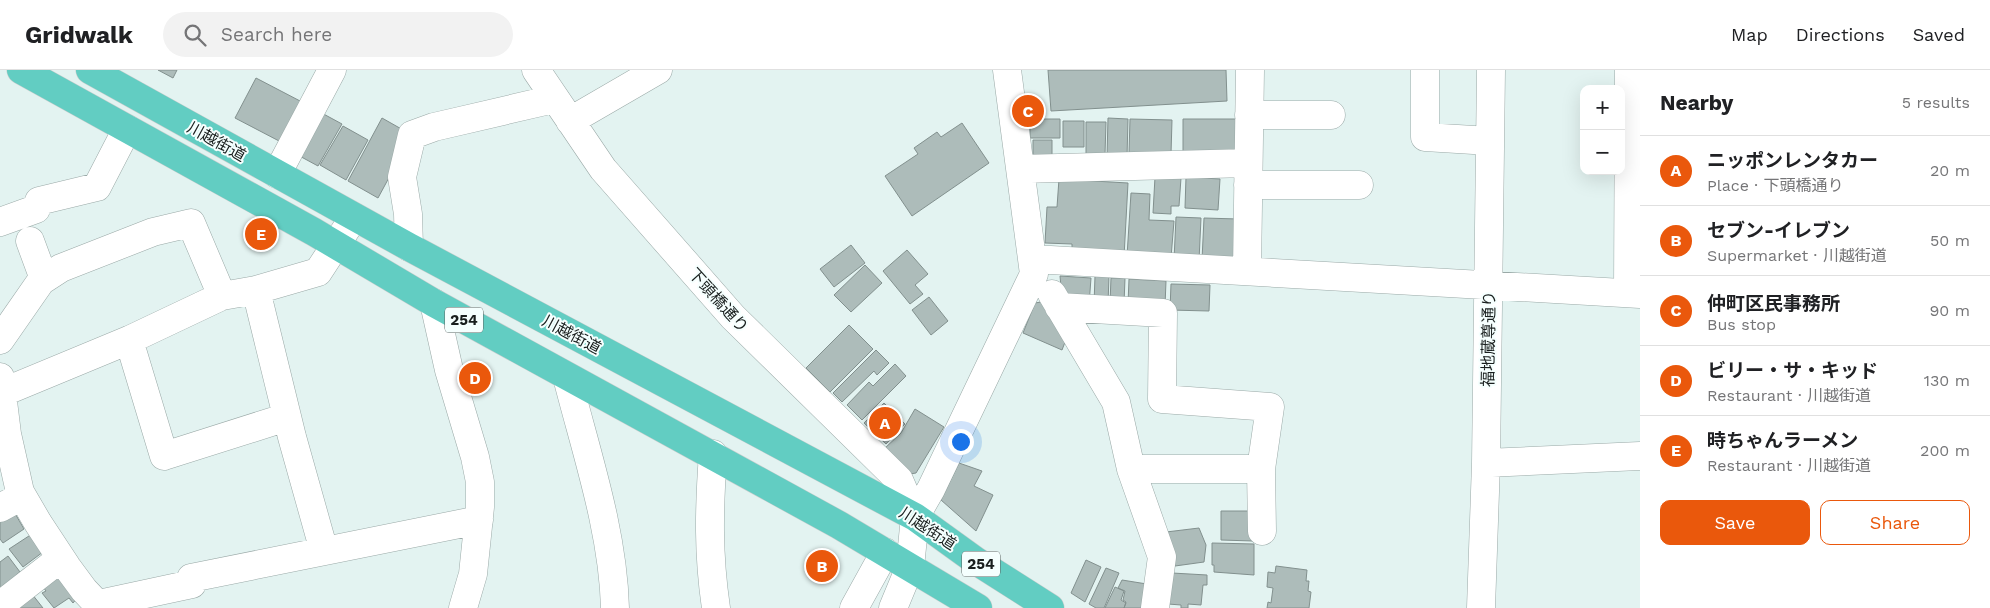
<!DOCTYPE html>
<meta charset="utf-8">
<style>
:root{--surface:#fff;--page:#f2f2f2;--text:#202124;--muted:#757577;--line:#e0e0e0;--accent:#ea580c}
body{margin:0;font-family:"Work Sans","Noto Sans JP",sans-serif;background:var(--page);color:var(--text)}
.controls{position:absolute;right:15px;top:15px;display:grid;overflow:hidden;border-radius:10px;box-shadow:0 5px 20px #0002}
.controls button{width:45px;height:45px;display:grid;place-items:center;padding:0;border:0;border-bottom:1px solid var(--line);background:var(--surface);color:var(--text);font:25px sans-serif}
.you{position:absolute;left:960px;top:371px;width:18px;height:18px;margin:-12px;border:4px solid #fff;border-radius:50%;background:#1a73e8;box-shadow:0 0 0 8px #1a73e833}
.badge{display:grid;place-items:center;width:32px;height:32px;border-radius:50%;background:var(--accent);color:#fff;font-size:16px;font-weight:700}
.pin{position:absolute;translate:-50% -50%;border:2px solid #fff;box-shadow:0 1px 5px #0006}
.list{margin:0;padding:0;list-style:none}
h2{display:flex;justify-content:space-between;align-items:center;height:65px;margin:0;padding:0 20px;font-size:21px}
h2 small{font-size:16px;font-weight:400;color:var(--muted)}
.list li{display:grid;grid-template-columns:32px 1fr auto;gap:15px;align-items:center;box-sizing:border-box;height:70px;padding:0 20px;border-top:1px solid var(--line)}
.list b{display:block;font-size:19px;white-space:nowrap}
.list p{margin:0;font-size:16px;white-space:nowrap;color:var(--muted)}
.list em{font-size:16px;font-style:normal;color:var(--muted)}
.actions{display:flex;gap:10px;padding:15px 20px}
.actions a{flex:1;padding:11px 0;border:1px solid var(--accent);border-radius:10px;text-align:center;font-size:18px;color:var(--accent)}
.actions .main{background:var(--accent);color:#fff}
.icon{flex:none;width:28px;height:28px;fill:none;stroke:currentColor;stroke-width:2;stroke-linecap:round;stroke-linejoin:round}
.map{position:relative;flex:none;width:1640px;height:538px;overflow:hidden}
header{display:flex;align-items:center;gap:30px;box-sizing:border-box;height:70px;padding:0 25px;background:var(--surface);border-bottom:1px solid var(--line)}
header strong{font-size:24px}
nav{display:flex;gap:28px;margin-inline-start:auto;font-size:18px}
.search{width:350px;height:45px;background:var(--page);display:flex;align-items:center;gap:12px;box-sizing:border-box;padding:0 18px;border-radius:28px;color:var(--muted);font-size:19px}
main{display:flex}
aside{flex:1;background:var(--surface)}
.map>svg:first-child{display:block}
</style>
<header>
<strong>Gridwalk</strong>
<div class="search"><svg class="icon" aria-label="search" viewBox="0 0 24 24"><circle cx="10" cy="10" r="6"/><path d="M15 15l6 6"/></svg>Search here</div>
<nav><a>Map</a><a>Directions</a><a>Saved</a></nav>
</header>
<main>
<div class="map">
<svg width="1640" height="538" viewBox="0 0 1640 538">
<rect width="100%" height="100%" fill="#e3f3f1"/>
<!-- building -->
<path fill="#adbcba" stroke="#82908e" d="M158,0h19l-4,8z
M1048,0h178l1,31 -176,10z
M256,8l46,24 -21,40 -46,-24z
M318,41l24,13 -24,42 -24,-13z
M382,48l30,17 -34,63 -30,-17z
M1108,48l20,1 -1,38h-20z
M1030,49h30v19h-30z
M1130,49l42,1 -1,34 -42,-1z
M1183,49h54v35h-54z
M1063,51h21v26h-21z
M1086,52h20l-1,32h-19z
M962,53l27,40 -77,53 -27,-40 33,-22 -4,-6 23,-16 4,5z
M343,56l25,14 -22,40 -26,-15z
M1033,70h19v23h-19z
M1155,107l26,1 -2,28h-8v8l-18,-1z
M1186,107l34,2 -2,31 -33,-2z
M1059,109l69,4 -4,74 -52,-3v-10l-27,-1 2,-36h10z
M1131,123l19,1 -1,26 25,1 -3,37 -44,-2z
M1176,147l25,1 -2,43 -25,-1z
M1204,148l34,1 -2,42 -34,-1z
M851,175l14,18 -31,24 -14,-18z
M907,180l21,24 -13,11 8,9 -13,10 -27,-33z
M865,195l17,18 -31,29 -17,-17z
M1060,206l31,2 -2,27 -27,-7z
M1095,206h14l-1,28h-14z
M1111,208h14l-1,26 -14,-1z
M1129,209l37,2 -1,25 -37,-2z
M1171,214l39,1 -1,26 -39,-1z
M929,227l19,24 -17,14 -19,-25z
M1047,231l20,36 -5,13 -39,-17 12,-30z
M849,255l24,24 -43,43 -24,-24z
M876,280l13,13 -12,12 -3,-4 -32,31 -9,-9z
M895,294l11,12 -44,44 -15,-15 22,-23 4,4z
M884,333l21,21 -19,20 -22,-21z
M915,339l29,18 -28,46 -6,1 -26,-25 17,-16z
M959,393l23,8 -8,15 19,9 -17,36 -35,-31z
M13,440l11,19 -21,14 -3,-4v-26z
M1221,441h31l1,30 -32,-1z
M1199,458l7,17 -2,17 -29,4 -2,-12 -15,-21z
M35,462l8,20 -20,15 -14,-18z
M1212,473l42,1v31l-40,-3v-7h-2z
M8,486l12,16 -4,3 1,3 -17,13v-29z
M1086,490l15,7 -16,35 -14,-9z
M1276,496l31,4 -1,11h3l-1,10 3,1 -2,16h-42l1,-6 3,1 2,-15 -6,-1 1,-15 7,1z
M1106,498l13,5 -15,35h-8l-7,-4z
M61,502l18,24 -6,7 -4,-5 -15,10 -12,-15 4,-2 -3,-4z
M1172,503l35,2v10h-4l-2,20 -13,-1v4h-7v-3l-13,-1z
M1122,510l31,5 -4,23h-25l2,-6 -3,-2 2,-9 -7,-3z
M1115,517l9,4 -3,9 5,3 -2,5h-19z
M32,524l11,14h-28z"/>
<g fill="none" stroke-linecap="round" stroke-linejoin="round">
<!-- minor casing -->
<g stroke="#9aa9a7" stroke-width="29">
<path id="minor" d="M536,0l67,99 130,148 166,163 16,37
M1425,0v67l65,4
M1249,45h82
M570,51l88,-51
M1021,99l227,-6
M277,104l55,-104
M1248,115h111
M0,152l36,-13 3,-8 58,-14 30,-58
M30,171l14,38
M409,177l-1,-33 -6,-37 10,-42 22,-8 120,-28
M1033,189l607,35
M1247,201l3,-201
M256,220l36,147 32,114
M1628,223l1,-223
M1052,224l64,108 15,67 31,88 -7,51
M434,233l15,67 26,87 5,25v25l-7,67 -10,34
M1059,237l104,6 -1,86 108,8 -9,62h-130
M0,270l41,-59 20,-13 92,-36 38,-9 31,73
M129,270l35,116 123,-39
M0,307l7,57 13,58 18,31 29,44 17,23 17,18
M567,307c19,75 46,153 48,231
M1,323l128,-53 93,-44 34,-6 62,-18 36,-55
M713,384c-4,55 -5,100 3,154
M1486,393l154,-7
M1261,399l1,62
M0,438l22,-12
M7,530l54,-42
M99,534l93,-20 -1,-6 288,-58
M854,538l31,-56
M893,538l17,-41 5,-50 16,-28 103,-215 -27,-204
M1481,538l5,-145 5,-393"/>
</g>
<!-- highway casing -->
<g stroke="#cccece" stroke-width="29">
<path id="highway" d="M21,0l293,162 120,71 405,222 139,83
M90,0l319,177 506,270 61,44 74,47"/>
</g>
<!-- minor -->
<use href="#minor" stroke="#fff" stroke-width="28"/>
<!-- highway -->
<use href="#highway" stroke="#62cdc2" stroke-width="28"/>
</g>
<g text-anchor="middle" stroke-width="4" stroke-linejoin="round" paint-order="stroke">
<!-- shield labels -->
<g fill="#f5fffe" stroke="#5b6261" stroke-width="1">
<rect x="445" y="237.5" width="38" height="25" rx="4"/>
<rect x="962" y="481.5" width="38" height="25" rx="4"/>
</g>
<g font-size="15" font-weight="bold" fill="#191f1e">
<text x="464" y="255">254</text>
<text x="981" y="499">254</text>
</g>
<!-- street labels -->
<g font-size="16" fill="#191f1e" stroke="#f5fffe">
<text transform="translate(217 71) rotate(29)" y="6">川越街道</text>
<text transform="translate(719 230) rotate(48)" y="6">下頭橋通り</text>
<text transform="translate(572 264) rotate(28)" y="6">川越街道</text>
<text transform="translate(1488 269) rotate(-89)" y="6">福地蔵尊通り</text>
<text transform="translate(928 458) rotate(33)" y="6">川越街道</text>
</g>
</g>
</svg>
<div class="controls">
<button>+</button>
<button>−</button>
</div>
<div class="you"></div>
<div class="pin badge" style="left:885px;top:353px">A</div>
<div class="pin badge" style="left:822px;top:496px">B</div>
<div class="pin badge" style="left:1028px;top:41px">C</div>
<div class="pin badge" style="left:475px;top:308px">D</div>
<div class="pin badge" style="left:261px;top:164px">E</div>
</div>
<aside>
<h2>Nearby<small>5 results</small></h2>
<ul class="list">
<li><span class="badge">A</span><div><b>ニッポンレンタカー</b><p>Place · 下頭橋通り</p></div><em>20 m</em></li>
<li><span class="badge">B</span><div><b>セブン-イレブン</b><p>Supermarket · 川越街道</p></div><em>50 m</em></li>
<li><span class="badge">C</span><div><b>仲町区民事務所</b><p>Bus stop</p></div><em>90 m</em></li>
<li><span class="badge">D</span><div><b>ビリー・サ・キッド</b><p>Restaurant · 川越街道</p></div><em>130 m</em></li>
<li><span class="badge">E</span><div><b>時ちゃんラーメン</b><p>Restaurant · 川越街道</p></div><em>200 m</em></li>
</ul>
<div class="actions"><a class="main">Save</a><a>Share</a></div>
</aside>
</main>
